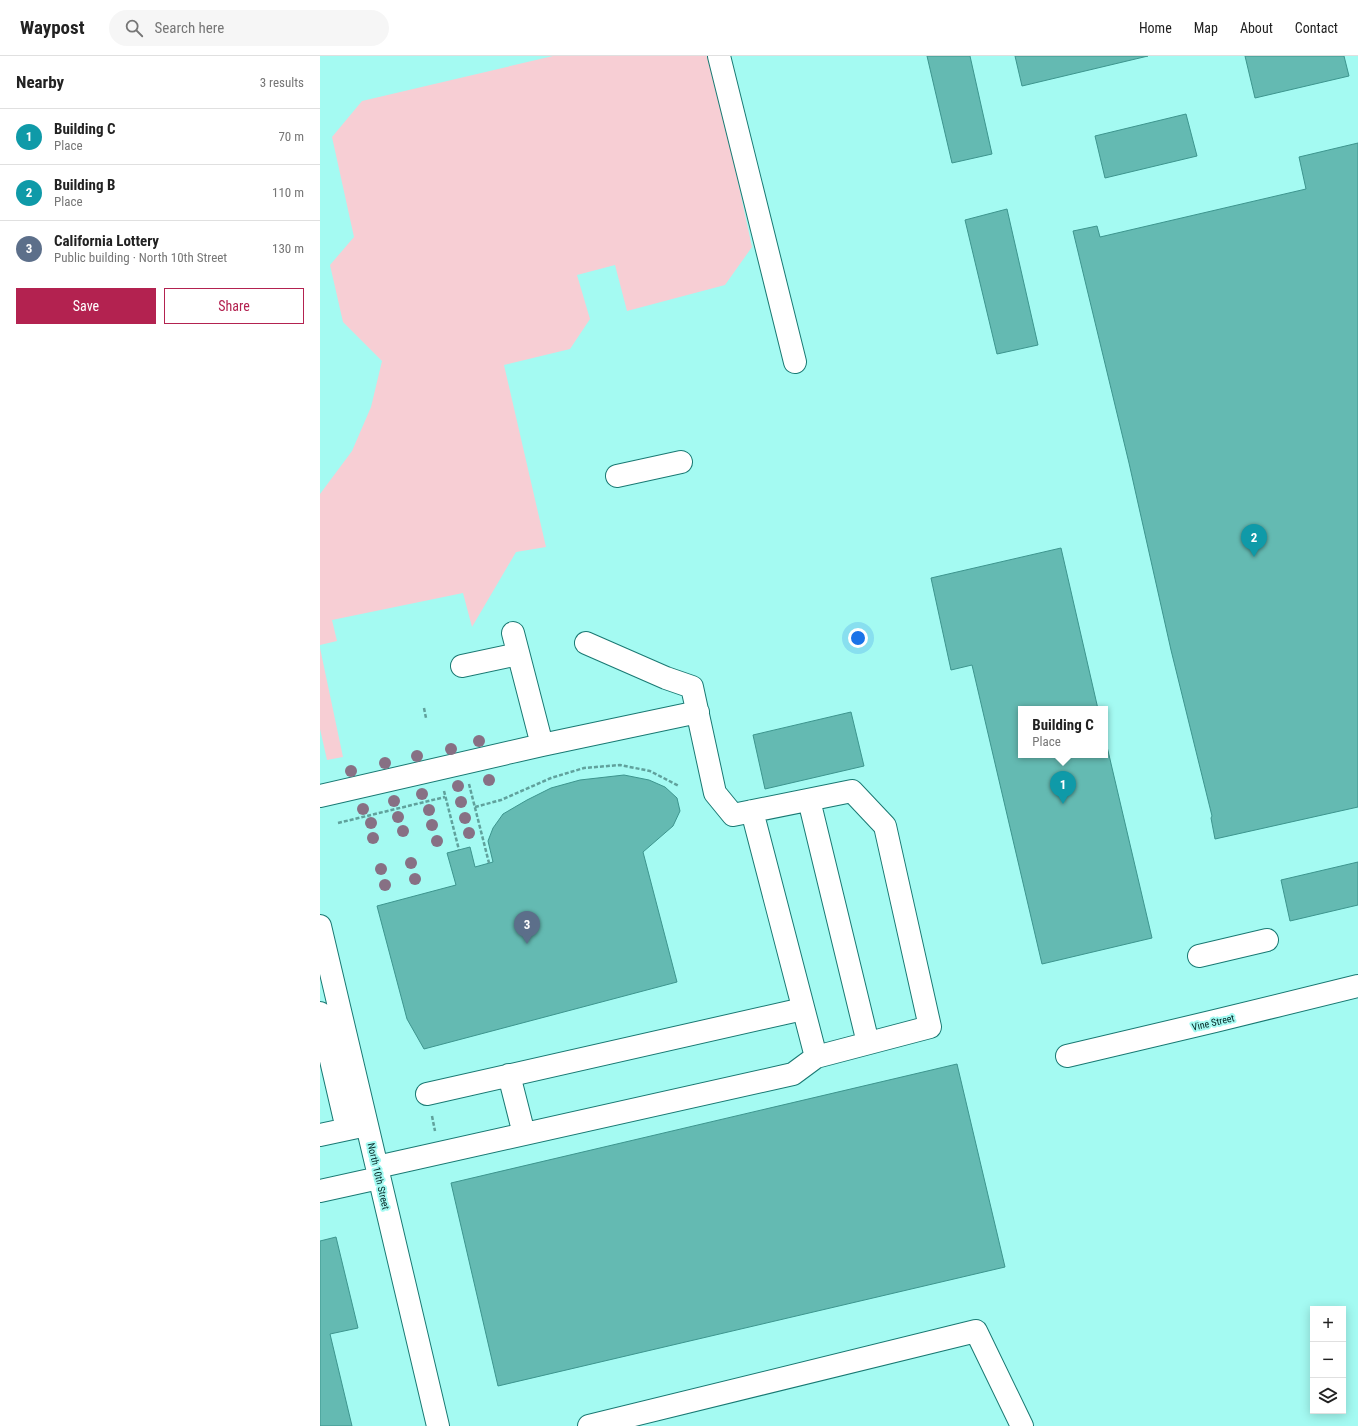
<!DOCTYPE html>
<meta charset="utf-8">
<style>
:root{--surface:#fff;--page:#f6f6f6;--text:#222;--muted:#767676;--line:#e0e0e0;--accent:#b32250}
body{margin:0;font-family:"Roboto Condensed",sans-serif;background:var(--page);color:var(--text)}
.controls{position:absolute;right:12px;bottom:12px;display:grid;overflow:hidden;border-radius:0px;box-shadow:0 2px 10px #0003}
.controls button{width:36px;height:36px;display:grid;place-items:center;padding:0;border:0;border-bottom:1px solid var(--line);background:var(--surface);color:var(--text);font:20px sans-serif}
.you{position:absolute;left:538px;top:582px;width:14px;height:14px;margin:-10px;border:3px solid #fff;border-radius:50%;background:#1a73e8;box-shadow:0 0 0 6px #1a73e833}
.badge{display:grid;place-items:center;width:26px;height:26px;border-radius:50%;background:var(--accent);color:#fff;font-size:13px;font-weight:700}
.pin{position:absolute;translate:-50% -33px;filter:drop-shadow(0 1px 2px #0008)}
.pin::after{content:'';position:absolute;top:21px;width:14px;height:12px;background:inherit;clip-path:polygon(0 0,100% 0,50% 100%)}
.popup{position:absolute;left:698px;top:650px;width:90px;height:52px;box-sizing:border-box;display:grid;place-content:center;border-radius:0px;background:var(--surface);filter:drop-shadow(0 1px 3px #0005);font-size:13px;white-space:nowrap;color:var(--muted)}
.popup b{font-size:15px;color:var(--text)}
.popup::after{content:'';position:absolute;left:50%;top:100%;margin-left:-8px;border:8px solid transparent;border-top-color:var(--surface)}
.list{margin:0;padding:0;list-style:none}
h2{display:flex;justify-content:space-between;align-items:center;height:52px;margin:0;padding:0 16px;font-size:17px}
h2 small{font-size:13px;font-weight:400;color:var(--muted)}
.list li{display:grid;grid-template-columns:26px 1fr auto;gap:12px;align-items:center;box-sizing:border-box;height:56px;padding:0 16px;border-top:1px solid var(--line)}
.list b{display:block;font-size:15px;white-space:nowrap}
.list p{margin:0;font-size:13px;white-space:nowrap;color:var(--muted)}
.list em{font-size:13px;font-style:normal;color:var(--muted)}
.actions{display:flex;gap:8px;padding:12px 16px}
.actions a{flex:1;padding:9px 0;border:1px solid var(--accent);border-radius:0px;text-align:center;font-size:14px;color:var(--accent)}
.actions .main{background:var(--accent);color:#fff}
.icon{flex:none;width:22px;height:22px;fill:none;stroke:currentColor;stroke-width:2;stroke-linecap:round;stroke-linejoin:round}
.map{position:relative;flex:none;width:1038px;height:1370px;overflow:hidden}
header{display:flex;align-items:center;gap:24px;box-sizing:border-box;height:56px;padding:0 20px;background:var(--surface);border-bottom:1px solid var(--line)}
header strong{font-size:19px}
nav{display:flex;gap:22px;margin-inline-start:auto;font-size:14px}
.search{width:280px;height:36px;background:var(--page);display:flex;align-items:center;gap:10px;box-sizing:border-box;padding:0 14px;border-radius:22px;color:var(--muted);font-size:15px}
main{display:flex}
aside{flex:1;background:var(--surface)}
.map>svg:first-child{display:block}
</style>
<header>
<strong>Waypost</strong>
<div class="search"><svg class="icon" aria-label="search" viewBox="0 0 24 24"><circle cx="10" cy="10" r="6"/><path d="M15 15l6 6"/></svg>Search here</div>
<nav><a>Home</a><a>Map</a><a>About</a><a>Contact</a></nav>
</header>
<main>
<aside>
<h2>Nearby<small>3 results</small></h2>
<ul class="list">
<li><span class="badge" style="background:#0f9aa8">1</span><div><b>Building C</b><p>Place</p></div><em>70 m</em></li>
<li><span class="badge" style="background:#0f9aa8">2</span><div><b>Building B</b><p>Place</p></div><em>110 m</em></li>
<li><span class="badge" style="background:#5c6f8a">3</span><div><b>California Lottery</b><p>Public building · North 10th Street</p></div><em>130 m</em></li>
</ul>
<div class="actions"><a class="main">Save</a><a>Share</a></div>
</aside>
<div class="map">
<svg width="1038" height="1370" viewBox="0 0 1038 1370">
<rect width="100%" height="100%" fill="#a4faf2"/>
<!-- green -->
<path fill="#f7ced4" d="M233,0h158l41,191 -27,38 -98,26 -12,-46 -38,10 13,44 -20,30 -66,16 42,182 -30,5 -44,75 -9,-34 -131,27 5,21 -17,4v-151l32,-43 19,-44 11,-46 -39,-39 -13,-57 24,-28 -22,-100 30,-36z
M0,592l23,109 -16,3 -7,-31z"/>
<!-- building -->
<path fill="#64bab2" stroke="#3d958e" d="M607,0h43l22,98 -40,9z
M695,0h133l-126,30z
M925,0h99l5,20 -94,22z
M866,58l11,42 -92,22 -10,-42z
M1038,87v664l-143,32 -4,-21 1,-2 -41,-166 -42,-187 -56,-232 24,-5 3,11 206,-48 -7,-32z
M687,153l31,136 -41,9 -32,-134z
M741,492l37,161h-77v46h84v-17l47,200 -110,26 -70,-299 -21,5 -20,-92z
M531,656l13,54 -99,23 -12,-54z
M304,719l25,5 16,7 12,11 3,13 -7,15 -30,26 34,130 -253,67 -17,-30 -30,-113 79,-21 -9,-32 23,-6 5,20 18,-5 -5,-21 5,-13 10,-14 24,-14 24,-12 29,-8z
M1038,806v43l-68,16 -9,-41z
M637,1008l48,203 -507,119 -47,-203z
M16,1181l22,91 -28,6 22,92h-32v-185z"/>
<g fill="none" stroke-linecap="round" stroke-linejoin="round">
<!-- minor casing -->
<g stroke="#197973" stroke-width="24">
<path id="minor" d="M399,0l76,306
M297,420l64,-14
M193,577l29,112
M142,610l56,-12
M0,740l222,-51 156,-33
M489,744l59,243
M432,755l64,246
M0,870l118,500
M879,900l68,-16
M0,957l27,116
M747,1000l148,-35 143,-35
M189,1019l15,59
M107,1038l376,-85
M0,1079l42,-9
M57,1111l416,-93 23,-17 114,-30 -45,-201 -33,-35 -119,24 -18,-22 -23,-106 -26,-9 -80,-35
M0,1135l59,-13
M269,1370l387,-95 46,95"/>
</g>
<!-- path -->
<path stroke="#60a19c" stroke-width="2.5" stroke-dasharray="4 2" stroke-linecap="butt" d="M104,652l2,10
M149,728l20,79
M124,735l15,59
M155,751l26,-7 50,-22 33,-10 36,-3 30,6 29,15
M18,767l107,-26
M112,1060l3,15"/>
<!-- minor -->
<use href="#minor" stroke="#fff" stroke-width="22"/>
</g>
<!-- trees -->
<g fill="#877084">
<circle cx="159" cy="685" r="6"/>
<circle cx="131" cy="693" r="6"/>
<circle cx="97" cy="700" r="6"/>
<circle cx="65" cy="707" r="6"/>
<circle cx="31" cy="715" r="6"/>
<circle cx="169" cy="724" r="6"/>
<circle cx="138" cy="730" r="6"/>
<circle cx="102" cy="738" r="6"/>
<circle cx="74" cy="745" r="6"/>
<circle cx="141" cy="746" r="6"/>
<circle cx="43" cy="753" r="6"/>
<circle cx="109" cy="754" r="6"/>
<circle cx="78" cy="761" r="6"/>
<circle cx="145" cy="762" r="6"/>
<circle cx="51" cy="767" r="6"/>
<circle cx="112" cy="769" r="6"/>
<circle cx="83" cy="775" r="6"/>
<circle cx="149" cy="777" r="6"/>
<circle cx="53" cy="782" r="6"/>
<circle cx="117" cy="785" r="6"/>
<circle cx="91" cy="807" r="6"/>
<circle cx="61" cy="813" r="6"/>
<circle cx="95" cy="823" r="6"/>
<circle cx="65" cy="829" r="6"/>
</g>
<g text-anchor="middle" stroke-width="4" stroke-linejoin="round" paint-order="stroke">
<!-- street labels -->
<g font-size="10" fill="#002321" stroke="#a4faf2">
<text transform="translate(893 966) rotate(-13)" y="4">Vine Street</text>
<text transform="translate(59 1120) rotate(77)" y="4">North 10th Street</text>
</g>
</g>
</svg>
<div class="controls">
<button>+</button>
<button>−</button>
<button><svg class="icon" aria-label="layers" viewBox="0 0 24 24"><path d="M12 4l9 5-9 5-9-5zM3 14l9 5 9-5"/></svg></button>
</div>
<div class="you"></div>
<div class="pin badge" style="left:743px;top:748px;background:#0f9aa8">1</div>
<div class="popup"><b>Building C</b>Place</div>
<div class="pin badge" style="left:934px;top:501px;background:#0f9aa8">2</div>
<div class="pin badge" style="left:207px;top:888px;background:#5c6f8a">3</div>
</div>
</main>
